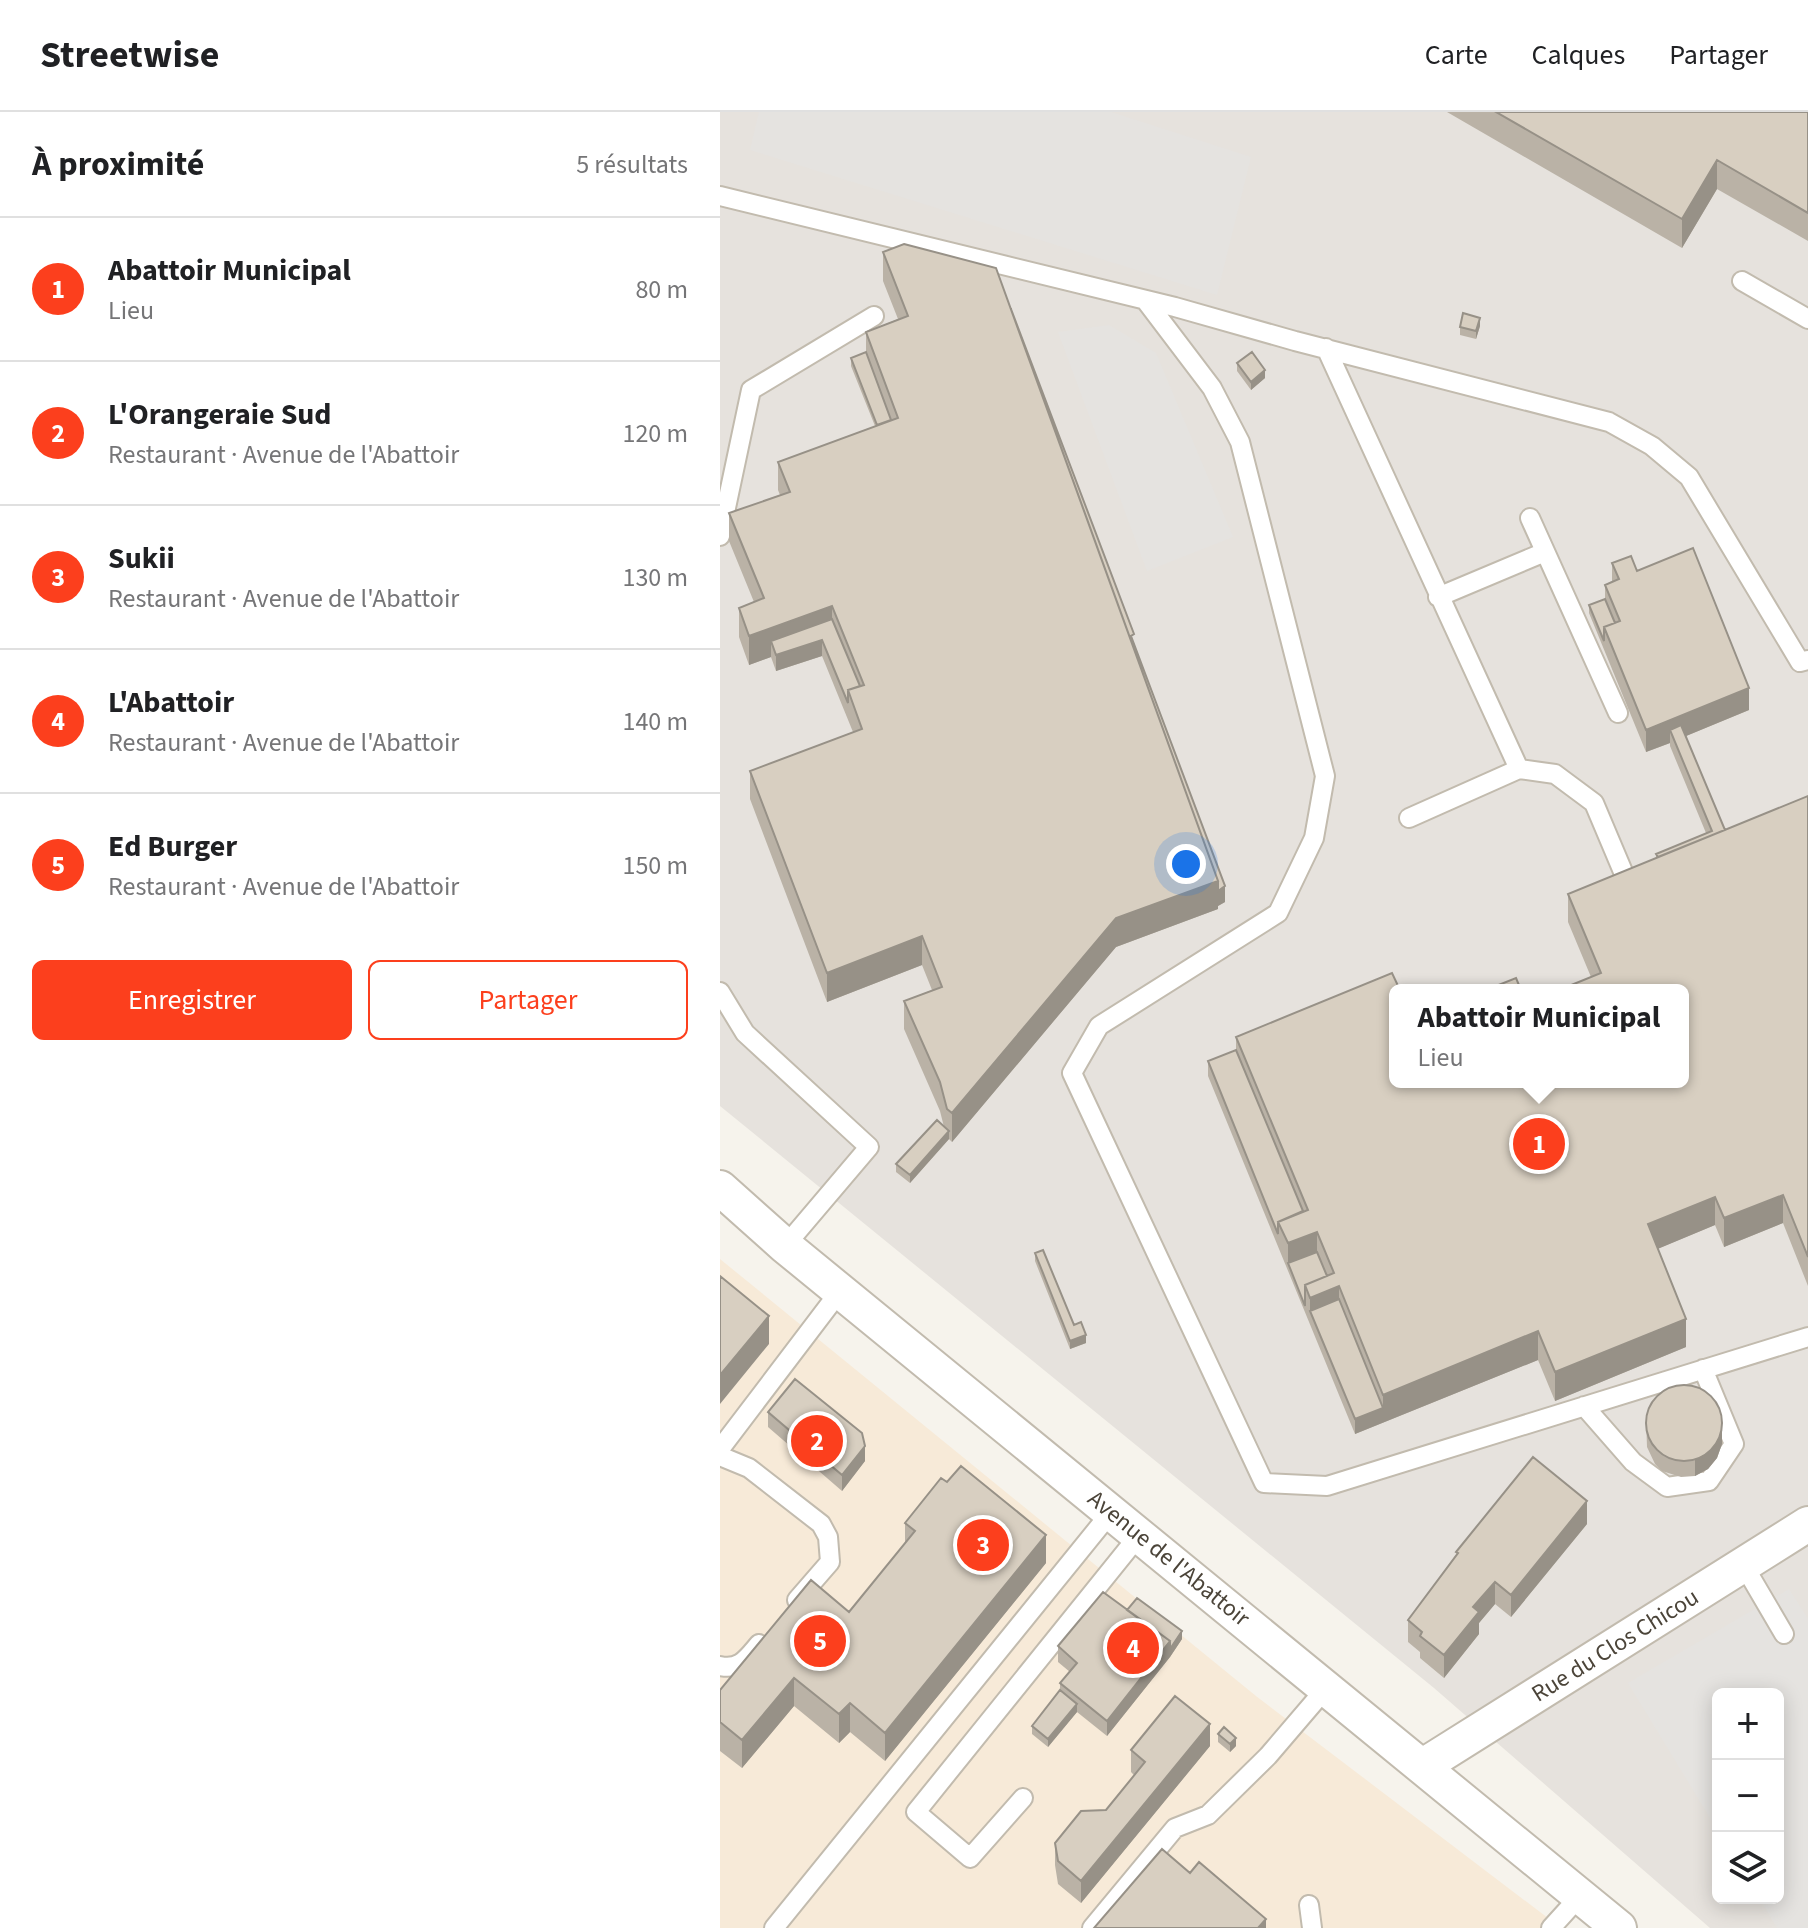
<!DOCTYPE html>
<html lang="fr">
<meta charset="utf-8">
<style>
:root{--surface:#fff;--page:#f2f2f2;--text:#202124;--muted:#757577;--line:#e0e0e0;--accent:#fc3f1d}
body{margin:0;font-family:"Source Sans 3",sans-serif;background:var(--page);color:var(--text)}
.controls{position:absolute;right:24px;bottom:24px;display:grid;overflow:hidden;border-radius:12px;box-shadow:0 4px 20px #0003}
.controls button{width:72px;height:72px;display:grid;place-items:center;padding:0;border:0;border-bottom:2px solid var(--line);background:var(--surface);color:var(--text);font:40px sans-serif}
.you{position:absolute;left:466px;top:752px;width:28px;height:28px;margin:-20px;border:6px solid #fff;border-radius:50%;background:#1a73e8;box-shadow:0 0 0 12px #1a73e833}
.badge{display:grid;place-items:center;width:52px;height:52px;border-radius:50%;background:var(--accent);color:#fff;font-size:26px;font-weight:700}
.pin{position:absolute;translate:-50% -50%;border:4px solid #fff;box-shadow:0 2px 8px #0006}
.popup{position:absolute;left:669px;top:872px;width:300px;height:104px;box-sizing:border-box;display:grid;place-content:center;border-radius:12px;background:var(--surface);filter:drop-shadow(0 2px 6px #0005);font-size:26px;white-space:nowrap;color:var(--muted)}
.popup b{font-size:30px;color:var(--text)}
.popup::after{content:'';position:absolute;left:50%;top:100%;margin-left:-16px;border:16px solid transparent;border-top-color:var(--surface)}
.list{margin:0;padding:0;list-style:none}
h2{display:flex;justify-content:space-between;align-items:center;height:104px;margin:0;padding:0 32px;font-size:34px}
h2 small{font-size:26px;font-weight:400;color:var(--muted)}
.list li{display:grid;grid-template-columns:52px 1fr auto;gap:24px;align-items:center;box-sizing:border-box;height:144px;padding:0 32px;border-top:2px solid var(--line)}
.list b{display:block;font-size:30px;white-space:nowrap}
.list p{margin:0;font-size:26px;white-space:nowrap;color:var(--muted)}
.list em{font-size:26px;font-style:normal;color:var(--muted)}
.actions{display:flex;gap:16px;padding:24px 32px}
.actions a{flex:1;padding:18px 0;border:2px solid var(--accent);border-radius:12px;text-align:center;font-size:28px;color:var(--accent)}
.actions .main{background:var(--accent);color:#fff}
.icon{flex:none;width:44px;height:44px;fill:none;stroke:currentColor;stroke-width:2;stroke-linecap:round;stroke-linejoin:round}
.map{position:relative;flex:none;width:1088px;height:1816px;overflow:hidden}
header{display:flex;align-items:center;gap:48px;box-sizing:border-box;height:112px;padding:0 40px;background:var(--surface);border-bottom:2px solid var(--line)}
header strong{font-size:38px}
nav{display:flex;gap:44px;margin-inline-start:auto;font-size:28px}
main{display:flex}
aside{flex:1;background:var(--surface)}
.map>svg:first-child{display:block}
</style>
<header>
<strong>Streetwise</strong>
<nav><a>Carte</a><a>Calques</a><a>Partager</a></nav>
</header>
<main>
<aside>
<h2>À proximité<small>5 résultats</small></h2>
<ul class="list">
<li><span class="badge">1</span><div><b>Abattoir Municipal</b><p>Lieu</p></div><em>80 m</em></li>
<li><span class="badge">2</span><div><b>L'Orangeraie Sud</b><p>Restaurant · Avenue de l'Abattoir</p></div><em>120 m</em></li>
<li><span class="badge">3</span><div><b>Sukii</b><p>Restaurant · Avenue de l'Abattoir</p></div><em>130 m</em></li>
<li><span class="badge">4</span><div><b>L'Abattoir</b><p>Restaurant · Avenue de l'Abattoir</p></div><em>140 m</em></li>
<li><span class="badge">5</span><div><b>Ed Burger</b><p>Restaurant · Avenue de l'Abattoir</p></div><em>150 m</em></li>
</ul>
<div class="actions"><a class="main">Enregistrer</a><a>Partager</a></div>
</aside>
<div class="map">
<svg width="1088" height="1816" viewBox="0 0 1088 1816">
<rect width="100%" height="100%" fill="#f6f3ec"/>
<!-- commercial -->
<path fill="#f7ead8" d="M0,1147l536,437 305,232h-841z"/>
<!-- industrial -->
<path fill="#e6e2dd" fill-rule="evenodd" d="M0,0h1088v1816h-98l-276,-240 -714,-582zM675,878h288v92h-288zM998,1582h60v204h-60z"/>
<!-- parking -->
<path fill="#e5e3e0" d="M39,0h352l140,45 -34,138 -467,-145z
M389,213l47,28 77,184 -86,34 -89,-239z
M1069,1477l19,30v309h-31l-18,-30h19v-204h-60v137l-90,-148z"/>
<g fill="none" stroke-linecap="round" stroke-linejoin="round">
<!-- lane casing -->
<g stroke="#c2bbae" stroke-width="22">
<path id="lane" d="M0,84l455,111 120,34 314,81 43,24 37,31 111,185 8,-2
M1022,169l66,38
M426,189l66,87 28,54 85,334 -11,62 -36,75 -179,113 -27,47 192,410 63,3 481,-149
M606,236l193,421 36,5 39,29 38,90
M810,406l88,195
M0,424l31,-146 123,-74
M718,485l107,-45
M689,706l110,-49
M0,880l25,41 124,114 -84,99
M864,1294l49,56 34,25 42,-6 25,-37 -31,-75
M0,1337l120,-158
M0,1344l29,12 72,56 7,13 2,25 -33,38
M1023,1452l41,70
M0,1554c20,4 27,-8 39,-22
M303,1686l-53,60 -54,-46 224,-278
M589,1793l3,23
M54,1816l338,-417
M372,1816l83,-100 33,-13 60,-59 59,-69
M831,1816l29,-32"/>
</g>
<!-- street casing -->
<g stroke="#c2bbae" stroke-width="38">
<path id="street" d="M0,1076l65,58 834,682
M703,1654l385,-242"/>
</g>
<!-- lane -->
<use href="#lane" stroke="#fff" stroke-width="18"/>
<!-- street -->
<use href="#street" stroke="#fff" stroke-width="34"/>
</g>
<!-- wall -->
<path fill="#bab2a6" d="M727,0h361v129l-91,-52 -35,59z
M163,140l251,391 91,259 -7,4v3l-102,38 -164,195 -3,-3 -39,44 -14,-11v-8l48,-37 -4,-16 -36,-82v-28l28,-11 -10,-25 -95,37 -77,-203v-28l103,-39 -31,-76 -46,15 -5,-14 -22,8 -10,-28v-29l15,-6 -25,-61v-28l51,-18 -2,-5v-28l97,-36 -24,-60v-8l15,-6v-20l32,-13 -15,-38z
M760,214l-4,13 -16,-4v-8z
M517,251l28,15 -14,12 -14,-19z
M892,451l25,8 112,139 -63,26 39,94 83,-34v490l-25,-63 -59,24 -9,-22 -58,24 29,98 -131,54 -17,-41 -183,74 -147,-358v-15l28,-11v-13l159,45 196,-105 -23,-55v-28l88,-36v-4l50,-21 -36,-87v-3l-24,9 -57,-139v-8l16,-6v-14l7,-4z
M315,1141l39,72 12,18 -16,6 -35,-88z
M48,1300l97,49 -23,30 -74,-64z
M926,1305l76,27 -5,14 -9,11 -13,7 -14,1 -19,-6 -7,-7 -8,-17z
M185,1411l141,40 -161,198 -35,-29 -11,11 -45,-37 -52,62 -22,-17v-61l129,-78 56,-69z
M867,1412l-76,93 -16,-13 -16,19v11l-35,44 -24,-20v-6l-12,-10v-22l48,-65v-3z
M407,1498l55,29 -12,18 -63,79 -30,-24 -29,35 -16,-13v-8l28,-36v-7l10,-11 -12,-10v-16z
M498,1622l18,12 -6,6 -12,-10z
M490,1634l-129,157 -23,-19 -3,-19v-22l51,-33 28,-35 -3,-3v-22z"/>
<!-- shaded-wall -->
<path fill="#979187" d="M997,48v29l-35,59v-29z
M760,206v8l-4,13v-8z
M545,258v8l-14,12v-8z
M112,494v28l-61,7v16l-22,8v-29z
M102,528v16l-46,15v-16z
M1029,576v22l-75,31 -4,-11v13l-24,9v-22z
M498,769l7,5v16l-7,4v3l-102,38 -164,195v-29l164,-195z
M202,824v29l-95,37v-29z
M229,1019v8l-39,44v-8z
M1063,1083v28l-59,24v-29z
M995,1085v28l-67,28v-29z
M597,1120v28l-29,3v-20z
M619,1174v28l-29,-3v15v-28z
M49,1204v28l-49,60v-29z
M966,1207v28l-131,54v-29z
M818,1219v29l-183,74v-15l28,-11v-13z
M366,1223v8l-16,6v-8z
M1002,1317v15l-5,14 -9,11 -13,7v-16z
M145,1334v15l-23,30v-16z
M867,1389v23l-76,93v-22z
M326,1423v28l-161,198v-28z
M775,1470v22l-16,19v11l-35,44v-23l29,-48z
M462,1519v8l-12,18 -63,79v-15l63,-80z
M74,1566v28l-52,62v-28z
M130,1591v29l-11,11v-29z
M357,1592v8l-29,35v-8z
M490,1612v22l-129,157v-22z
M516,1626v8l-6,6v-8z
M546,1807v9h-8z"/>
<!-- building -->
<path fill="#d8cfc1" stroke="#979187" stroke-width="2" d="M776,0h312v101l-91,-53 -35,59z
M184,132l92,24 222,613 -102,37 -164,195 -5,-4 -7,-27 -36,-81 38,-14 -20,-51 -95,37 -77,-202 112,-42 -14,-39 16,-5 -32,-79 -83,30 -10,-28 25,-10 -35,-85 61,-21 -12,-30 120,-44 -32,-86 42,-16 -25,-64z
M291,197l123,325 -3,2 94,250 -7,5v-10z
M743,201l17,5 -4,13 -16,-4z
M146,240l25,68 -14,5 -26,-67z
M532,240l13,18 -14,12 -14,-19z
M973,436l56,140 -103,42 -42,-103 16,-6 -15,-36 14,-6 -7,-16 19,-7 6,15z
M885,487l10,24 -11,4v14l-15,-36z
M112,507l28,67 -12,4v13l-26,-63 -46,15 -5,-14z
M961,613l44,105 -67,27 -2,-3 56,-23 -42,-101z
M1088,684v461l-25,-62 -59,23 -9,-21 -67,27 38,95 -131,53 -17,-41 -155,64 -44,-109 -29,12 -5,-13 29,-12 -17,-41 -29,11 -10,-21 30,-12 -72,-173 156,-64 8,17h-5v92h288v-92h-124l42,-17 -33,-79z
M796,866l5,12h-35z
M516,938l67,161 -25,11v12l-70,-173z
M217,1008l12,11 -39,44 -14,-11z
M323,1138l31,75 7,-3 5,13 -16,6 -35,-88z
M597,1140l10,24 -22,9v21l-17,-43z
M0,1164l49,40 -49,59z
M619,1187l44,109 -28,11 -45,-108z
M75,1267l67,54 3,13 -23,29 -74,-63z
M926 1311a38 38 0 1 1 76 0a38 38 0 1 1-76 0Z
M813,1345l54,44 -76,94 -16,-13 -22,25 6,5 -35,43 -24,-19 2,-4 -14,-12 50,-67 -2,-1z
M241,1354l85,69 -161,198 -35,-30 -11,11 -45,-36 -52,62 -22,-18v-32l91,-110 38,32 66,-81 -10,-8 36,-45 6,4z
M383,1480l67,49 -63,80 -47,-38 17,-20 -19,-17z
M417,1486l45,33 -12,18v-8l-43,-31z
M340,1578l17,14 -29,35 -16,-13z
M455,1584l35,28 -129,157 -23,-20 -3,-18 26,-32 25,-1 39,-48 -14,-12z
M504,1615l12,11 -6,6 -12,-10z
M442,1737l28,24 9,-11 67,57 -8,9h-164z"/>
<g text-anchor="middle" stroke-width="8" stroke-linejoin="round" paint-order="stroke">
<!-- street labels -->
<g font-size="24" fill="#4b4439" stroke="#fff">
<text transform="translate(449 1446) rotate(39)" y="8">Avenue de l'Abattoir</text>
<text transform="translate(895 1533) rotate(-32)" y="8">Rue du Clos Chicou</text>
</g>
</g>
</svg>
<div class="controls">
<button>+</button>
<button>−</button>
<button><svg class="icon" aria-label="layers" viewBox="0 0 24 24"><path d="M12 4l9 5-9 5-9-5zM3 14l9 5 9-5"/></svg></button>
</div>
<div class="you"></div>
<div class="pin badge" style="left:819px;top:1032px">1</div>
<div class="popup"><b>Abattoir Municipal</b>Lieu</div>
<div class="pin badge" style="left:97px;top:1329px">2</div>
<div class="pin badge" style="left:263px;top:1433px">3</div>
<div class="pin badge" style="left:413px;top:1536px">4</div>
<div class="pin badge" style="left:100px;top:1529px">5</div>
</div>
</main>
